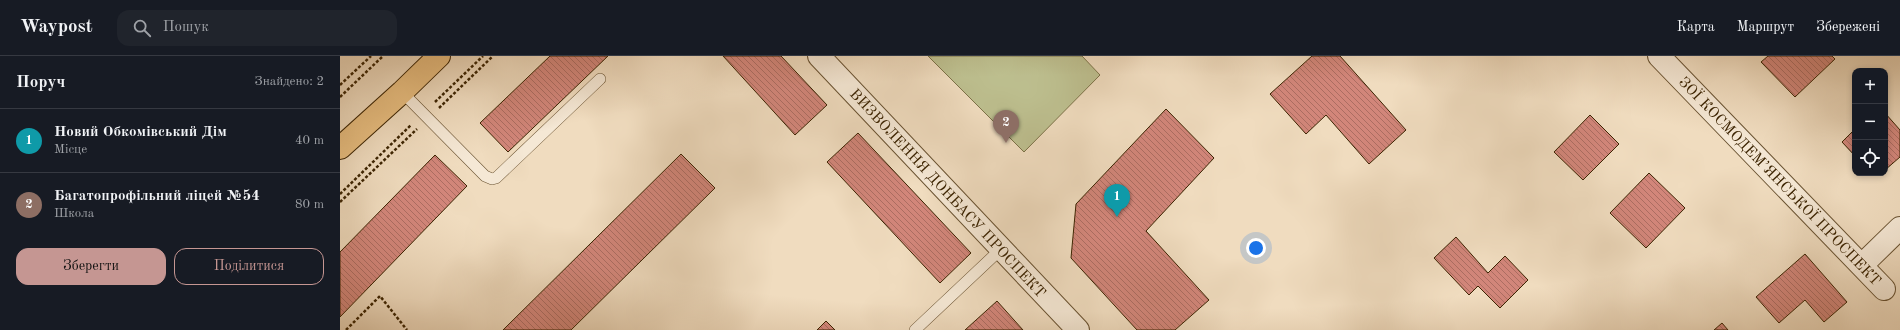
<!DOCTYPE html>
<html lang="uk">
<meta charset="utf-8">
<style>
:root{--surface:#171b24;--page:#20242c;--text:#f1f3f6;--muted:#9ea1a6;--line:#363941;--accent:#c59692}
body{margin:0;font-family:"Old Standard TT",serif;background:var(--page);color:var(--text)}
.controls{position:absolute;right:12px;top:12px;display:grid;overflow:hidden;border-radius:8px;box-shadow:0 2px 6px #0003}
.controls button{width:36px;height:36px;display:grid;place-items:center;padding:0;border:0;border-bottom:1px solid var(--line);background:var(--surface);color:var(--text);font:20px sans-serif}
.you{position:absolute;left:916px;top:192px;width:14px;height:14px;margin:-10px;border:3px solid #fff;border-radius:50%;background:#1a73e8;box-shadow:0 0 0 6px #1a73e833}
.badge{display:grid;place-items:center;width:26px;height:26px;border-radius:50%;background:var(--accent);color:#fff;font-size:13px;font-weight:700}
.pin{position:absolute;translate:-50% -33px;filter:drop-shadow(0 1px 2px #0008)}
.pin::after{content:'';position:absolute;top:21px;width:14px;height:12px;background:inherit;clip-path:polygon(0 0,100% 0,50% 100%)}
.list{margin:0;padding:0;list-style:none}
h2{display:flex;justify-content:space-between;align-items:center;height:52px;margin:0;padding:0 16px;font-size:17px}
h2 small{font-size:13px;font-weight:400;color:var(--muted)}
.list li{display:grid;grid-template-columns:26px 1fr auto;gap:12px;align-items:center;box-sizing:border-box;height:64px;padding:0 16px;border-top:1px solid var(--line)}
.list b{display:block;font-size:15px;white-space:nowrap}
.list p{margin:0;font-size:13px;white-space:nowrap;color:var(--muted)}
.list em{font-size:13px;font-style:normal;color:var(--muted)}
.actions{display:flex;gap:8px;padding:12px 16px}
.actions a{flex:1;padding:9px 0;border:1px solid var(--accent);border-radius:12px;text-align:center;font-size:14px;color:var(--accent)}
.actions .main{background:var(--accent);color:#111}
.icon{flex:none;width:22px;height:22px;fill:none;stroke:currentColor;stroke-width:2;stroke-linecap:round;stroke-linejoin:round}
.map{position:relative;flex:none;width:1560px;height:274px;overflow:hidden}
header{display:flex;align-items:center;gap:24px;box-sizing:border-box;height:56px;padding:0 20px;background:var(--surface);border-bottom:1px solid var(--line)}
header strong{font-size:19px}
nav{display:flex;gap:22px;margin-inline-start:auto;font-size:14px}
.search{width:280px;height:36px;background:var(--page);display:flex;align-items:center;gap:10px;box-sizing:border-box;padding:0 14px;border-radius:12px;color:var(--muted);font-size:15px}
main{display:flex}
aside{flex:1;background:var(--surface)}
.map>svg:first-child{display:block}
</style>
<header>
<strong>Waypost</strong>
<div class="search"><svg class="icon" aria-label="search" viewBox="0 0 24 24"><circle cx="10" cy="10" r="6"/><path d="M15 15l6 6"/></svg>Пошук</div>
<nav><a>Карта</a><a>Маршрут</a><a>Збережені</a></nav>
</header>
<main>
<aside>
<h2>Поруч<small>Знайдено: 2</small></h2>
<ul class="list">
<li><span class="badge" style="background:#0f9aa8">1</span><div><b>Новий Обкомівський Дім</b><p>Місце</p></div><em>40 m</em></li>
<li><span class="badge" style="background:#8d6e63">2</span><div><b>Багатопрофільний ліцей №54</b><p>Школа</p></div><em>80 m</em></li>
</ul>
<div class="actions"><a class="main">Зберегти</a><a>Поділитися</a></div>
</aside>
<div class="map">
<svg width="1560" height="274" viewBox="0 0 1560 274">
<defs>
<pattern id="building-back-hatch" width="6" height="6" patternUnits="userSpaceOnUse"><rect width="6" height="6" fill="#d2867a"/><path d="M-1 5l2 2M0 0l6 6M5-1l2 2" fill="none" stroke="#ac6d62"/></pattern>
</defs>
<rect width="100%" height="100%" fill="#f0dcbf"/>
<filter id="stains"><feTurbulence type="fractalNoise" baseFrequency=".005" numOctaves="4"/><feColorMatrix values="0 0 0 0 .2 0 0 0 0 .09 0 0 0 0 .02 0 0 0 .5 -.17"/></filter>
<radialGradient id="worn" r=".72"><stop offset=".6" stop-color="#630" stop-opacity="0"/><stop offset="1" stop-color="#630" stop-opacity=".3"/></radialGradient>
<!-- grass -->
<path fill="#bdbf8f" stroke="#7c7248" d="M588,0h154l18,19 -76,77z"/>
<!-- building -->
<path fill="url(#building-back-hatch)" stroke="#3c2402" d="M210,0h58l-100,96 -28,-29z
M383,0h58l46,49 -32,30z
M972,0h28l66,74 -37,34 -43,-49 -20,19 -36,-40z
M1428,0h64l3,3 -40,38 -34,-35z
M826,53l48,49 -68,73 63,69 -34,30h-38l-66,-72 5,-54z
M1545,57l15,17v27l-15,13z
M1250,59l29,29 -36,36 -29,-28z
M1515,73v27l-13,-14z
M518,77l113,120 -31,30 -113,-121z
M341,98l34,34 -144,142h-68z
M95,99l32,31 -127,131v-65z
M1309,117l36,35 -39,40 -36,-35z
M1116,181l32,36 17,-17 23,24 -28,28 -22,-22 -9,9 -35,-37z
M1465,198l42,48 -23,20 -19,-22 -26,23 -23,-26z
M657,245l26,29h-58z
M486,265l9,9h-18z
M1382,267l6,7h-14z"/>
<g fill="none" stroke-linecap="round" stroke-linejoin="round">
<!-- service casing -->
<g stroke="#695231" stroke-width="12">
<path id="service" d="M62,36l83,84 7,3 4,-1 104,-99
M575,274l86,-81"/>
</g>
<!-- minor casing -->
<g stroke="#695231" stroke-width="24">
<path id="minor" d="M479,0l259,274
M1319,0l225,233
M1522,209l38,-37"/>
</g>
<!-- primary casing -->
<g stroke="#3c2402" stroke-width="24">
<path id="primary" d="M0,92l62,-56 37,-36"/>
</g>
<!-- path -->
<path stroke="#3c2402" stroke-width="2.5" stroke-dasharray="3 2" stroke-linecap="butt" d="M0,29l31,-29
M0,41l43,-41
M95,46l48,-46
M99,52l54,-52
M0,138l71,-69
M0,146l77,-73
M6,274l34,-34 27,34"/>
<!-- service -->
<use href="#service" stroke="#f5e8d5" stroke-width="11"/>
<!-- minor -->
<use href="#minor" stroke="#f5e8d5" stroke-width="22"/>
<!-- primary -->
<use href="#primary" stroke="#e8be80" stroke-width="22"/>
</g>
<g text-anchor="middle" stroke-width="3" stroke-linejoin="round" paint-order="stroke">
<!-- street labels -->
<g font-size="15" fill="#3c2402" stroke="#f5e8d5">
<text transform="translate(1440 125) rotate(46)" y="5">ЗОЇ КОСМОДЕМ’ЯНСЬКОЇ ПРОСПЕКТ</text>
<text transform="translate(608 137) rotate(47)" y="5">ВИЗВОЛЕННЯ ДОНБАСУ ПРОСПЕКТ</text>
</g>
</g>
<rect width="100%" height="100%" filter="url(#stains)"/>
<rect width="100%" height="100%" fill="url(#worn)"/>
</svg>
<div class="controls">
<button>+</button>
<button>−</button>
<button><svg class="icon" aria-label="locate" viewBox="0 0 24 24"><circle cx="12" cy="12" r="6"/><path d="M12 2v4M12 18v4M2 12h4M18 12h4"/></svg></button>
</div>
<div class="you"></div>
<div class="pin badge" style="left:777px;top:161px;background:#0f9aa8">1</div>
<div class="pin badge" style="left:666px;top:87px;background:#8d6e63">2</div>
</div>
</main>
